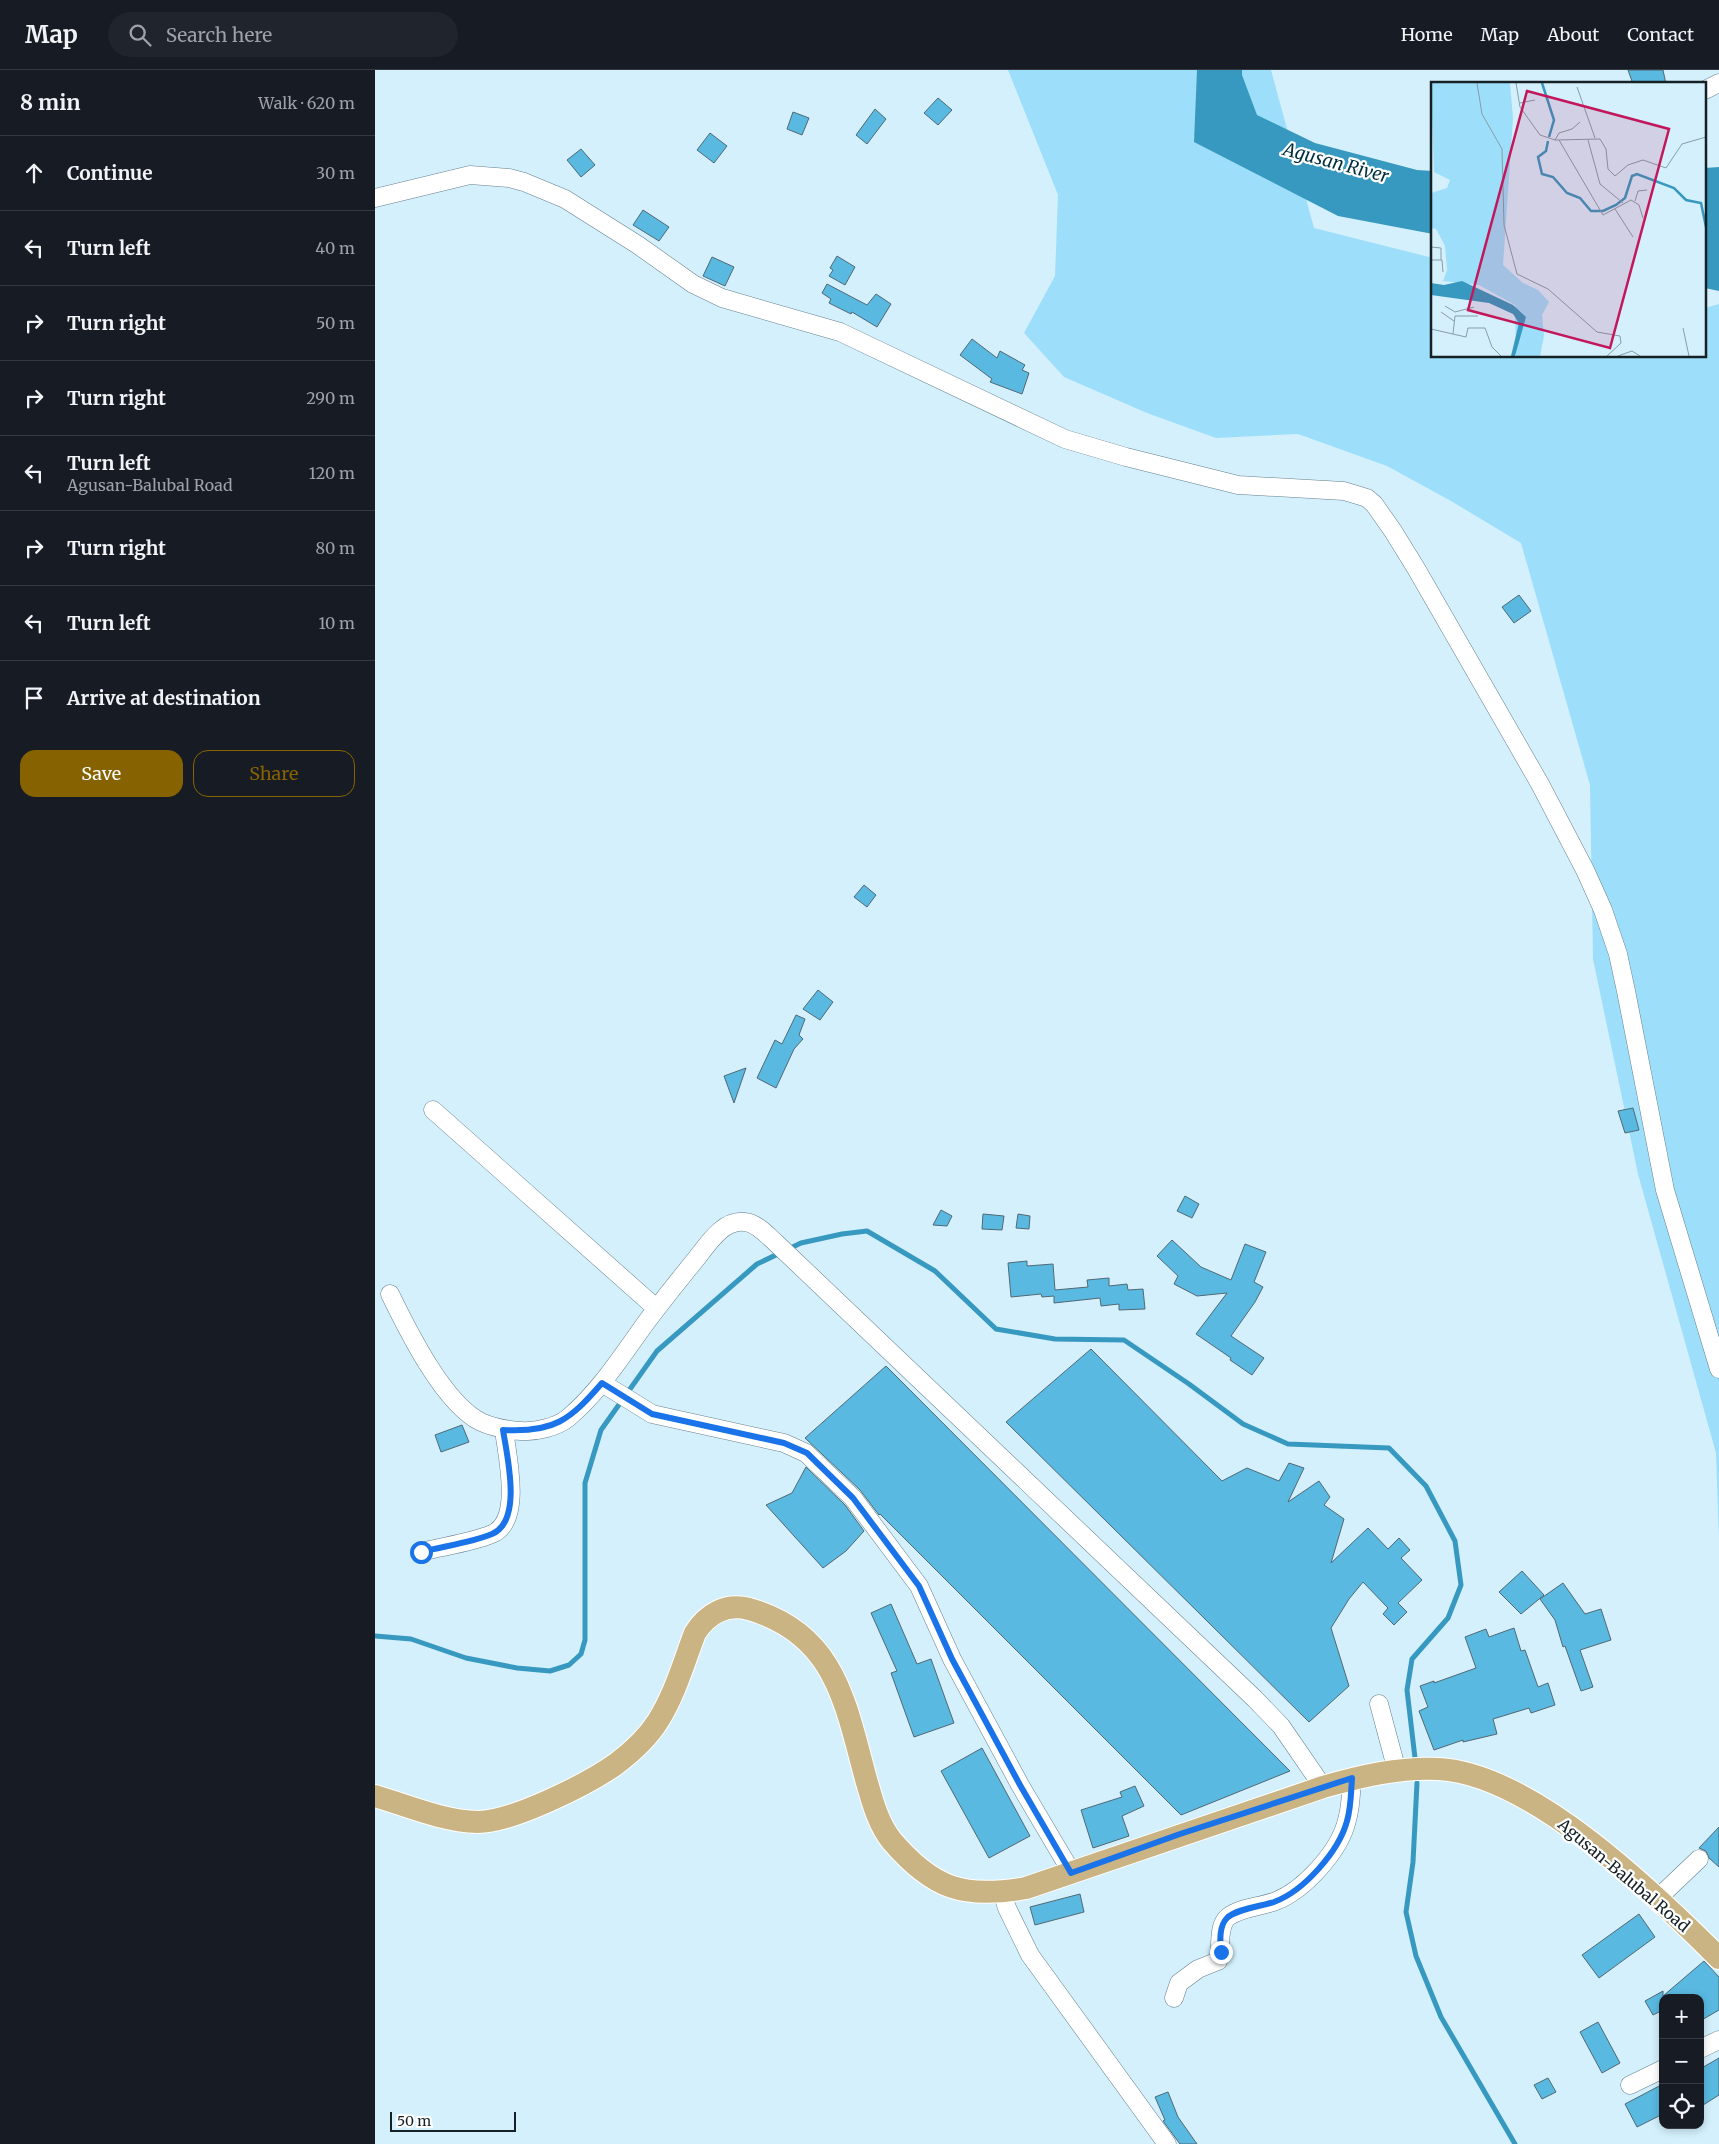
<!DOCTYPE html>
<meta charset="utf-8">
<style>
:root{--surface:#171b24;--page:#20242c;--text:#f1f3f6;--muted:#9ea1a6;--line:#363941;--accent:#876200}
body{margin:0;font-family:Merriweather,serif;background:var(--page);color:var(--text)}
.controls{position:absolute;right:15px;bottom:15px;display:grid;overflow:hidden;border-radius:10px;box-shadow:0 2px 8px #0003}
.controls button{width:45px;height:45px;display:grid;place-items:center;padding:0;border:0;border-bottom:1px solid var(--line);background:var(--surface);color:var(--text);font:25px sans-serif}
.scale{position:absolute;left:15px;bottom:12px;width:126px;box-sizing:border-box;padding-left:5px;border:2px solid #162125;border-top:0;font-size:14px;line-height:18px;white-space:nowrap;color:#162125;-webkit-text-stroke:4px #fff;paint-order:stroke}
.stop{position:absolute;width:15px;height:15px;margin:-11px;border:4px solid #1a73e8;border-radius:50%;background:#fff}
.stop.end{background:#1a73e8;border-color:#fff;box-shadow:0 1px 5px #0008}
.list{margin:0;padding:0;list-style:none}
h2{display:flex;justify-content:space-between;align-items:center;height:65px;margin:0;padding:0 20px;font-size:21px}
h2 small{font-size:16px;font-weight:400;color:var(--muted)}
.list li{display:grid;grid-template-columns:32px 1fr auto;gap:15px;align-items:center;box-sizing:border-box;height:75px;padding:0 20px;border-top:1px solid var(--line)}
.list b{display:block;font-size:19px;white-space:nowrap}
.list p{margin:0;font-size:16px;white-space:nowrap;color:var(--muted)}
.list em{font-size:16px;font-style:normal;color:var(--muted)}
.actions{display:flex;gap:10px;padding:15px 20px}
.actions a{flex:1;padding:11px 0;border:1px solid var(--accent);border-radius:15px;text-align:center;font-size:18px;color:var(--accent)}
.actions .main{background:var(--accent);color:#fff}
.icon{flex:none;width:28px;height:28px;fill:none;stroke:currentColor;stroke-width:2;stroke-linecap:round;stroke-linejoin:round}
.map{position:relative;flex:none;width:1344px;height:2074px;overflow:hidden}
header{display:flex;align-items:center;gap:30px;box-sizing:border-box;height:70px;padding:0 25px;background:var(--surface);border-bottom:1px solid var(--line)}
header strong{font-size:24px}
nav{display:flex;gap:28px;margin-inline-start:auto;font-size:18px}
.search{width:350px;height:45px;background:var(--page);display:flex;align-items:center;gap:12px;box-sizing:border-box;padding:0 18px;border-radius:28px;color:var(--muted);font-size:19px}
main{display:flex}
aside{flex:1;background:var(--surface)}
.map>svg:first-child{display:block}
</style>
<header>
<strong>Map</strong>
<div class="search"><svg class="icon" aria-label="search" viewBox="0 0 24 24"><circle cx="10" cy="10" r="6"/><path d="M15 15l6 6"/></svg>Search here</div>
<nav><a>Home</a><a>Map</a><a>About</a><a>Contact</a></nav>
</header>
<main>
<aside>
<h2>8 min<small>Walk · 620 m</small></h2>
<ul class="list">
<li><svg class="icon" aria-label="ahead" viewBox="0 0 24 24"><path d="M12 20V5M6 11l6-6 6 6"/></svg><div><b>Continue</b></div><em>30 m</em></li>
<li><svg class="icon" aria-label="left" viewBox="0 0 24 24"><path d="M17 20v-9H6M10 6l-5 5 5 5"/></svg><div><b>Turn left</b></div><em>40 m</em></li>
<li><svg class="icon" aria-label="right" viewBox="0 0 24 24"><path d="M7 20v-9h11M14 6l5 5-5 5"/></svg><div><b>Turn right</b></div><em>50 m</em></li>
<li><svg class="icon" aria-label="right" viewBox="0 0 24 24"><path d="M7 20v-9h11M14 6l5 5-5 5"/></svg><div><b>Turn right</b></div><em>290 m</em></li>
<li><svg class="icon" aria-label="left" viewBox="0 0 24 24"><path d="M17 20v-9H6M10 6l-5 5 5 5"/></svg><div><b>Turn left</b><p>Agusan-Balubal Road</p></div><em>120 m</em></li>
<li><svg class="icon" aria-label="right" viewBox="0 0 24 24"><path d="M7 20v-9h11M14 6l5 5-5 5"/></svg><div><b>Turn right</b></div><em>80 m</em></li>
<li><svg class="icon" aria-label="left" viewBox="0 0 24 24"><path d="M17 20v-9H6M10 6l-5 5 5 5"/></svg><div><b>Turn left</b></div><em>10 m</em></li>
<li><svg class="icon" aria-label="arrive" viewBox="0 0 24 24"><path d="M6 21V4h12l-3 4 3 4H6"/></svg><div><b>Arrive at destination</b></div></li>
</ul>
<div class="actions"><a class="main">Save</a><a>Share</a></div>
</aside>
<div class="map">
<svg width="1344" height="2074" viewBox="0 0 1344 2074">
<rect width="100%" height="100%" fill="#d4f0fd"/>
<!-- green -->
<path fill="#9ddefb" d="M633,0h263l43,158 119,30v98h272v-48l14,-4v1234l-3,-85 -78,-279 -45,-215 -3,-174 -69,-242 -70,-42 -64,-35 -89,-32 -82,4 -69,-25 -83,-36 -40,-44 31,-57 3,-81z"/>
<!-- water -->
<path fill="#3799bf" d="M822,0h45v5l15,40 58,28 102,27 16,1v63l-95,-18 -144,-74z
M1344,97v124l-14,-3v-120z"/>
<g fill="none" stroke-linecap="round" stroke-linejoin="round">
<!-- stream -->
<path stroke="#3799bf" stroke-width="5" d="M0,1566l36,3 55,19 51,10 33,3 19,-6 12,-11 4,-14v-157l16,-53 56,-79 100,-87 44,-21 41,-9 25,-3 68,40 61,58 59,10 69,1 65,44 54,40 45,20 101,4 37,38 29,55 6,44 -13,33 -36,41 -5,31 8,68
M1042,1713l-4,79 -7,50 10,44 25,61 74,127"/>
</g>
<!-- building -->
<path fill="#5ab9e1" stroke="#506974" d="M1253,0h35l3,14h-33z
M563,28l14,12 -14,15 -14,-12z
M500,39l11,10 -19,25 -11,-9z
M418,42l16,6 -7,17 -15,-6z
M335,63l17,13 -13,17 -17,-13z
M206,79l14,16 -14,12 -14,-17z
M268,140l26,17 -10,14 -26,-16z
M462,186l18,11 -10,18 -16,-9 4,-6 -3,-2z
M337,187l22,10 -9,19 -22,-10z
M452,214l40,21 9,-11 15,10 -14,23 -25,-15 -1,2 -22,-11 2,-4 -9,-6z
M597,269l25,19 3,-7 25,14 -3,5 7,3 -7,21 -32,-12 2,-3 -32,-24z
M1144,525l12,16 -17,12 -12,-16z
M489,815l12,10 -9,12 -13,-10z
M443,920l15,12 -13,18 -17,-11z
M421,945l9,4 -6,16 4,4 -9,10 -18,39 -19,-10 18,-38 7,4z
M371,998l-12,35 -10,-27z
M1258,1038l6,22 -14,3 -7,-22z
M810,1126l14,8 -7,14 -15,-7z
M566,1140l11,6 -5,10 -14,-1z
M608,1144l21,2 -2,14 -20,-1z
M643,1144l12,2 -1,13 -13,-1z
M797,1170l29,27 30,13 14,-36 21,8 -12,30 9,5 -8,15 -24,34 33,22 -12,17 -22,-15 1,-2 -35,-24 31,-41 -30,3 -23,-12 4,-8 -21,-20z
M652,1191v5l26,-2 2,26 33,-3 -1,-7 22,-2v8l18,-2 1,6 15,-1 2,20 -26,1v-6l-18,2 -1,-8 -46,5v-7l-12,1 -1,-3 -30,3 -3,-34z
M716,1279l131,132 25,-13 32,13 10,-18 15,5 -16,34 31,-21 11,16 -6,8 20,14 -13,44 37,-35 20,21 11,-11 11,12 -9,8 21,22 -24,23 9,9 -13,13 -11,-11 5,-6 -25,-26 -14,17 -18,29 18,58 -40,36 -303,-300z
M511,1296l404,405 -109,44 -301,-301 -1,1 -19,-25 -55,-52z
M87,1355l7,17 -28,10 -6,-17z
M431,1397l39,38 19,26 -18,20 -23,17 -57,-63 26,-12z
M1147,1501l22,24 -23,19 -22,-22z
M1188,1513l22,31 16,-5 10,31 -31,10 13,37 -12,4 -16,-45 -2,1 -8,-27 -15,-21z
M516,1534l26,60 14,-5 23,64 -40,14 -23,-64 6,-2 -26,-58z
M1139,1558l7,23 4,-1 13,37 10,-4 7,22 -24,8 -2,-5 -36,11 4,15 -34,8v-2l-29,10 -15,-39 9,-4 -8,-21 14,-5v2l42,-15 -11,-31 21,-8 3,8z
M607,1678l48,88 -41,22 -48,-87z
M760,1716l9,20 -22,10 7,20 -36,12 -12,-38 41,-13 -2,-5z
M1344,1757v40l-10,-9 -3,-7 -7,-3z
M705,1824l4,18 -49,13 -5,-18z
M1264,1844l16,23 -56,41 -17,-23z
M1329,1891l15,16v33l-19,11v-23h-37v12l-10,5 -8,-14 18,-10v5z
M1223,1952l22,41 -18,10 -22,-41z
M1344,1988v37l-19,12v-38z
M1173,2008l8,14 -14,7 -8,-14z
M1288,2014v30l-26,13 -12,-23z
M793,2022l10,25 19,27h-17l-17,-23 2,-1 -10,-23z"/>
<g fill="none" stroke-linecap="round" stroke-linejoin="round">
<!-- minor casing -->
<g stroke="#66808c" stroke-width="19">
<path id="minor" d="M1330,20l14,-7
M0,128l95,-23 39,3 15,4 41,17 73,46 55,39 29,14 118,34 225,107 61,18 112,28 106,6 23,7 7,6 19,27 24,39 123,214 45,86 18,40 15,44 8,37 39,199 54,179
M58,1040l223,198
M15,1224c18,37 54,110 91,128 13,6 26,8 40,9 15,1 36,-4 47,-13 31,-26 53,-61 77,-94 16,-22 34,-44 51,-65 12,-15 27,-40 49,-37 12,1 23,14 31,21l479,456 26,27 42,61
M227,1313l50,31 132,29 22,10 47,45 66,88 33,73 68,126 52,88
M46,1482c23,-6 49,-9 71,-18 31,-13 15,-78 12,-104
M1004,1634l18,67
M627,1822l5,16 23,47 137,189
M1282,1829l42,-40
M799,1928l5,-15 19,-14 20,-8c4,-13 -1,-35 10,-44 13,-10 33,-10 48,-16 28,-11 64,-50 71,-81 4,-13 4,-28 5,-41
M1325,1979l19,-9
M1255,2015l33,-16"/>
</g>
<!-- major casing -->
<g stroke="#fff" stroke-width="24">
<path id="major" d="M0,1726c33,10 68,25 103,26 34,0 110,-38 138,-58 16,-12 32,-27 42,-43 17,-27 26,-59 37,-88 12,-19 31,-30 54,-24 87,25 96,94 117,170 6,21 12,45 26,62 41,48 72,58 134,47l297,-101c38,-11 77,-20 116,-18 93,5 216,125 280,189"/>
</g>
<!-- minor -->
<use href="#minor" stroke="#fff" stroke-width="18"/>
<!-- major -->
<use href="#major" stroke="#cbb483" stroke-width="22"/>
</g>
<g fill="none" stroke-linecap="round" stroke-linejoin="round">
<!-- route -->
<path stroke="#1a73e8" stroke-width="6" d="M46,1482c23,-6 49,-9 71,-18 31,-13 15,-78 11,-104 51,3 67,-10 99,-47l50,31 132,29 23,10 46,45 66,88 33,73 68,126 51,88 109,-39 172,-56c-1,14 -1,30 -5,43 -8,30 -43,70 -73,81 -12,4 -38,7 -47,16 -8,8 -7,23 -6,34"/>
</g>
<g text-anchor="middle" stroke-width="4.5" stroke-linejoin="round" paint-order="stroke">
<!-- street labels -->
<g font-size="16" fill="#162125" stroke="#fff">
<text transform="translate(1249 1805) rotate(40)" y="6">Agusan-Balubal Road</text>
</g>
<!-- water labels -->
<g font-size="18" font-style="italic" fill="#012f3f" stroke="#fff">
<text transform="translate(961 93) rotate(15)" y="6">Agusan River</text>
</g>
</g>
<!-- overview -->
<g transform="translate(1056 12)">
<rect width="275" height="275" fill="#d4f0fd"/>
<path d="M0,1h79l3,35 -10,147 20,18 15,7 11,12 -7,13 2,21 -4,20h-24l-1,-51 -36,-20 -36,-4 4,-11 -2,-24 -9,-17 -5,-1v-35l16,-5 3,-8 -16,-8z" fill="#9ddefb"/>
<path d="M31,199l51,24 13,12 -11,39h-4l8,-33 -6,-9 -24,-11 -58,-8v-12l13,2z" fill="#3799bf"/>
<path fill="none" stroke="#3799bf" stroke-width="2.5" d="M111,1l12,37 -5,17M117,59l-2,10 -8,6 4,17 11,3 14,16 13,5 11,13h12l13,-6 9,-7 7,-22 5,-2 37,14 12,12 15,3 5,24"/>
<path fill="none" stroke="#889da7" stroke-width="1" d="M46,1l5,31 20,35 2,76 13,49 31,15 49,43 23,4 1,7 -14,13M85,1l4,24 20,28 15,5 45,-1 6,10 2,20 7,7 13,-11 15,-5 23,8 16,-24 24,-7M146,5l18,51M89,21l15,-3M124,58l4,-7 13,-4 8,-7M128,58l44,75 28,-15 8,5 4,13M157,58l12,44 23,19M204,119l3,-10 9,-1M184,127l18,28M0,165l10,1v12M0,178h11l1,12M14,224l10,6 19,-5M10,230l13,9M24,234h23M252,246l6,28M0,247l35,8 2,-9h17l7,19 9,9M22,252l2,-18M187,274l14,-5 8,5"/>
<path fill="#c2185b" fill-opacity="0.15" stroke="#c2185b" stroke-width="2.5" d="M96,9l142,38 -59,219 -142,-38z"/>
<rect width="275" height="275" fill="none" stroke="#162125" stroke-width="2.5"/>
</g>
</svg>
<div class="controls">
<button>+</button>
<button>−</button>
<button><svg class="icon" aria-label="locate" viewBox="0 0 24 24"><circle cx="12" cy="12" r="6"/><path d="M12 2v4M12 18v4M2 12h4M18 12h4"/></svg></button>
</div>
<div class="scale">50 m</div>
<div class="stop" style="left:46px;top:1482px"></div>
<div class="stop end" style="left:846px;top:1882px"></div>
</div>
</main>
